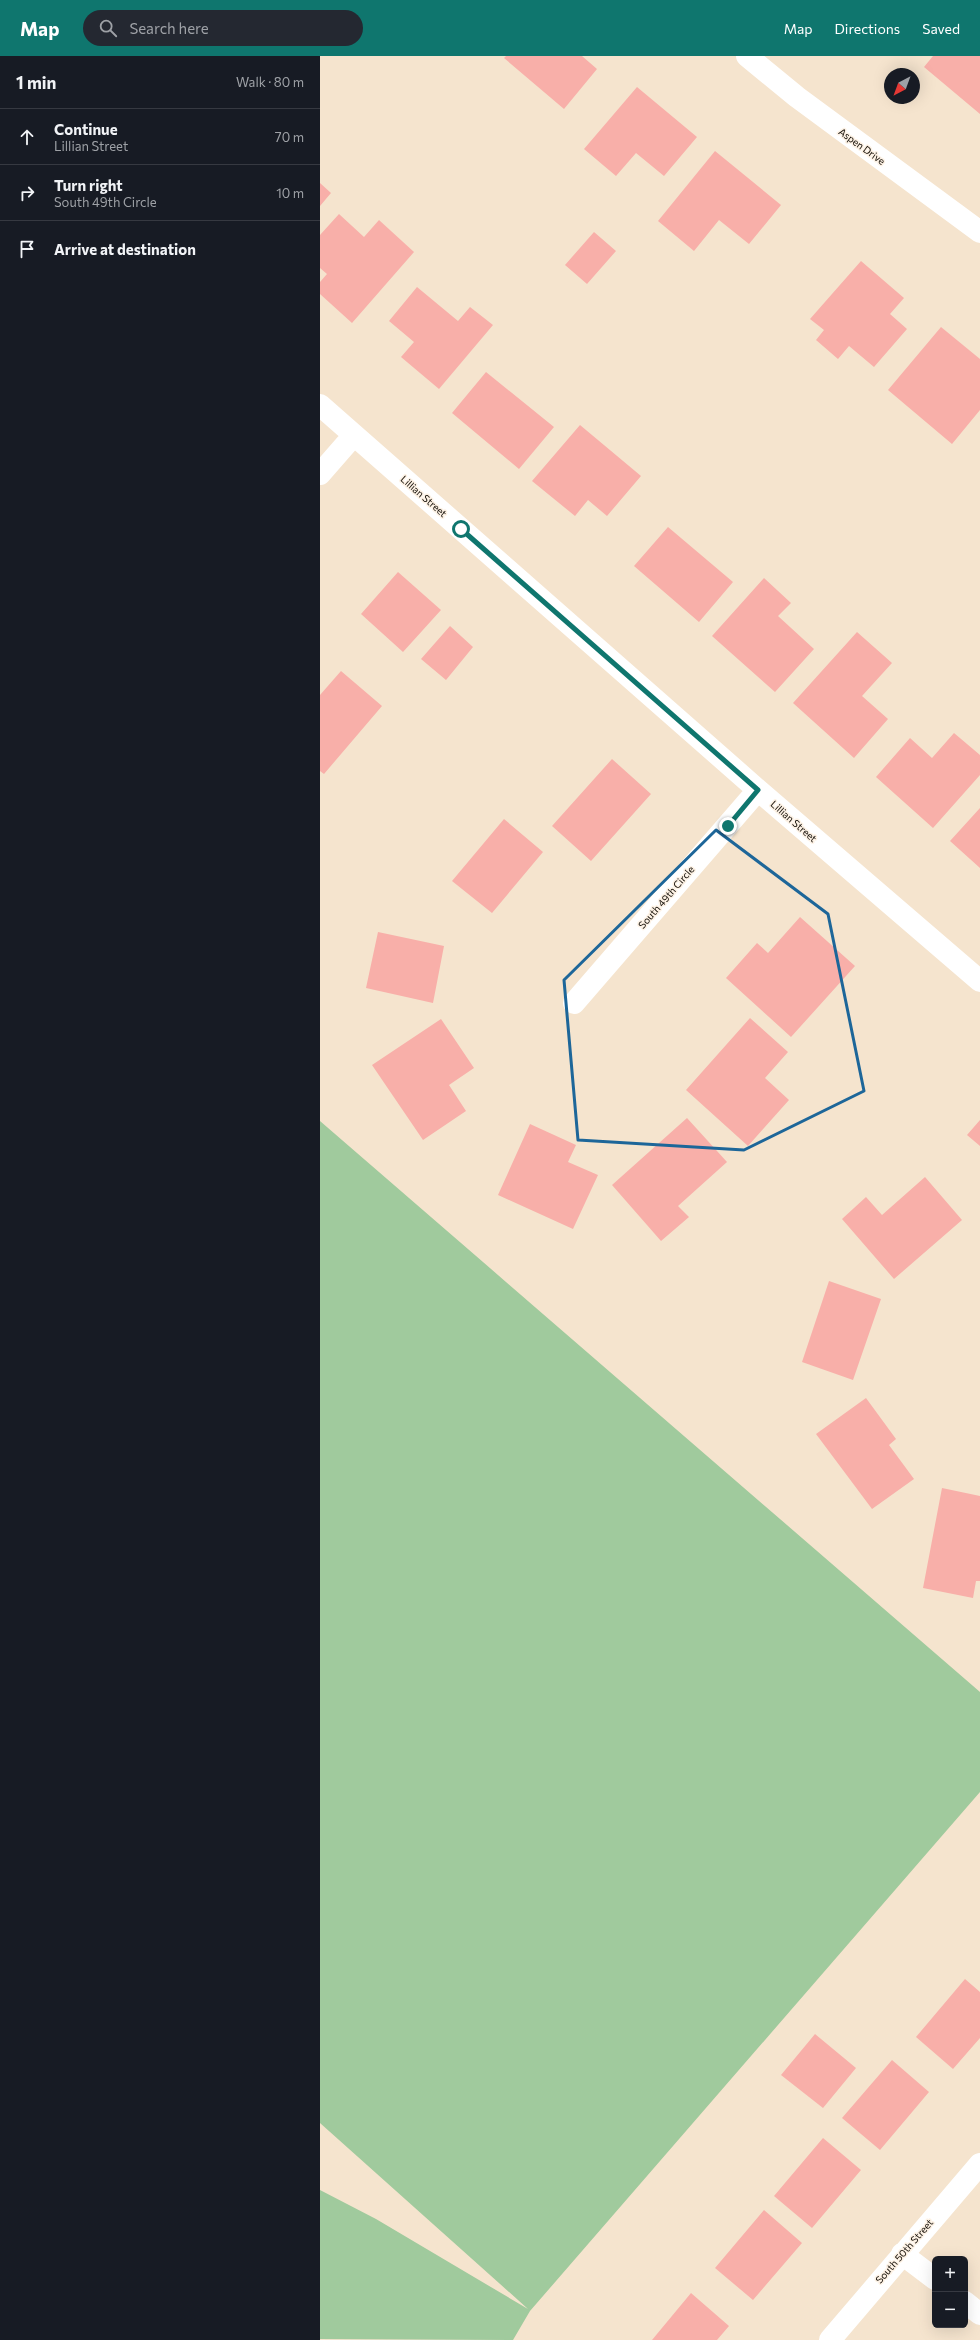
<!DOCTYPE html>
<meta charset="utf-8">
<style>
:root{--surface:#171b24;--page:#242831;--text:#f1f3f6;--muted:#9ea1a6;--line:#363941;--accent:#0f766e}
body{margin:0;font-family:Commissioner,sans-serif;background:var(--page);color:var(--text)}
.controls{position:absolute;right:12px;bottom:12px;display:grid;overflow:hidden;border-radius:6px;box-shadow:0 4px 16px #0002}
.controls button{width:36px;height:36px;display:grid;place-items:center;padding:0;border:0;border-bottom:1px solid var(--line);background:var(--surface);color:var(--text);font:20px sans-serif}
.compass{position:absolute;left:564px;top:12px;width:36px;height:36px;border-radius:50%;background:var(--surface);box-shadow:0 4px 16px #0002;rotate:221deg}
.stop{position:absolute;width:12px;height:12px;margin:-9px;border:3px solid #0f766e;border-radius:50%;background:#fff}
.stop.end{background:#0f766e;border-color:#fff;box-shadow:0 1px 4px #0008}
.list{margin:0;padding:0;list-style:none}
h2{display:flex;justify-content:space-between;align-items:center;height:52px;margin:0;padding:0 16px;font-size:17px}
h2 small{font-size:13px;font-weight:400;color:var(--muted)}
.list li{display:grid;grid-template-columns:26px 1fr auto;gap:12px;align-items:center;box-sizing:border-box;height:56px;padding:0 16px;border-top:1px solid var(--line)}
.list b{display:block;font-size:15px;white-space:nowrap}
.list p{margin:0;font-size:13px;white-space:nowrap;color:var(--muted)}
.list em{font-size:13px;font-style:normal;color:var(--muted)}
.icon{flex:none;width:22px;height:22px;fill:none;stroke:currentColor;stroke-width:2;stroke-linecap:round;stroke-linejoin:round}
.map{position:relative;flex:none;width:660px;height:2284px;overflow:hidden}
header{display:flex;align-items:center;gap:24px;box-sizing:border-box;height:56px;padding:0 20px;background:var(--accent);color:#fff}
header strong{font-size:19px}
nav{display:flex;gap:22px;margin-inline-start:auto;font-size:14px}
.search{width:280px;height:36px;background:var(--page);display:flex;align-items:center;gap:10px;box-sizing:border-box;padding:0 14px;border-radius:22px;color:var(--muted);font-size:15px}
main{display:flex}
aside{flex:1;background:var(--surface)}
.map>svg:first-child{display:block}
</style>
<header>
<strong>Map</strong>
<div class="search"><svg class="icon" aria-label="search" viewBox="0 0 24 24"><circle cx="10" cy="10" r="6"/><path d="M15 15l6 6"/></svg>Search here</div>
<nav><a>Map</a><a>Directions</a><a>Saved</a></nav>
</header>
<main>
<aside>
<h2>1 min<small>Walk · 80 m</small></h2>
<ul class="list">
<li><svg class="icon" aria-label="ahead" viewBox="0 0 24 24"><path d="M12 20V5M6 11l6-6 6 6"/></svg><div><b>Continue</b><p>Lillian Street</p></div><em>70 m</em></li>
<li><svg class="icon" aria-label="right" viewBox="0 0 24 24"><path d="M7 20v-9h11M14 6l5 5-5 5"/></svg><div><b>Turn right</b><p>South 49th Circle</p></div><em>10 m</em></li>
<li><svg class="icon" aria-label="arrive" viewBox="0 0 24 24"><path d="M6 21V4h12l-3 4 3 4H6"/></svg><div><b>Arrive at destination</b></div></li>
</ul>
</aside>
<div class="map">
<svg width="660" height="2284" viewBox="0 0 660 2284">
<rect width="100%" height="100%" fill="#f5e4ce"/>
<!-- green -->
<path fill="#a0ca9d" d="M0,1065l660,571v100l-450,519 -17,29 -193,-1v-149l56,29 152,90 -208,-186z"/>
<!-- building -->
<path fill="#f8afa9" d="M186,0h76l15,13 -33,40 -60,-51z
M613,0h47v58l-56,-47z
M317,31l60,50 -33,39 -28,-23 -20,23 -32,-27z
M395,95l66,54 -32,39 -30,-24 -25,31 -36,-30z
M0,127l11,10 -11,13z
M19,158l25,23 15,-17 35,32 -62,71 -32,-29v-12l7,-8 -7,-6v-33z
M274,176l22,19 -29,33 -22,-19z
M541,205l43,37 -14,16 17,15 -33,38 -25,-21 -11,13 -22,-19 8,-10 -14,-11z
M97,231l41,34 12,-14 23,18 -54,64 -38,-32 13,-15 -25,-21z
M621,271l39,32v51l-28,34 -64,-54z
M166,316l68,55 -35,42 -67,-56z
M260,369l61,51 -34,40 -19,-16 -13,16 -43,-35z
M348,471l65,55 -34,40 -65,-56z
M78,516l43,38 -38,42 -42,-38z
M444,522l27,25 -13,13 36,33 -39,43 -63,-56z
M130,570l23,21 -27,33 -25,-21z
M537,576l35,31 -30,33 26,23 -34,39 -61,-55z
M21,615l41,35 -58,68 -4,-3v-76z
M634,677l26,22v20l-47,53 -57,-51 34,-39 22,20z
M292,703l39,35 -60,67 -39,-35z
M660,752v60l-30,-27z
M184,763l39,33 -51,61 -40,-32z
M480,861l55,49 -64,71 -65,-59 31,-35 11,10z
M58,876l66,14 -11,57 -67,-15z
M430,962l38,34 -23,26 24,22 -41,46 -62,-56z
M121,963l33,49 -25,17 17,26 -43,29 -51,-75z
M367,1062l40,44 -49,44 11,11 -28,24 -49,-56z
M660,1064v26l-13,-11z
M210,1068l46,21 -8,17 30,13 -25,54 -75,-34z
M605,1121l37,43 -68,59 -52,-60 24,-22 16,18z
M509,1225l52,18 -28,81 -51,-18z
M546,1342l30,41 -7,6 25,34 -42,30 -56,-75z
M622,1432l38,8v85h-4l-3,17 -50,-10z
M645,1923l15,13v46l-27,31 -37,-32z
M495,1978l41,34 -33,40 -42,-33z
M572,2004l37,32 -49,58 -38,-32z
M503,2082l38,32 -49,58 -38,-32z
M444,2154l38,33 -49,57 -38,-32z
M371,2237l38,33 -12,14h-65z"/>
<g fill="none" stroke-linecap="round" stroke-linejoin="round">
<!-- street -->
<path stroke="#fff" stroke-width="22" d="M427,0l50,41 183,135
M0,349l438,385 222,191
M0,418l34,-39
M254,947l184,-213
M582,2198l33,25
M645,2246l15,12
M510,2284l150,-176"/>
</g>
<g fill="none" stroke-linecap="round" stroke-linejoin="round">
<!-- route -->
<path stroke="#0f766e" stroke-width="5" d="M141,473l297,261 -30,36"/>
</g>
<!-- marked area -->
<path fill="none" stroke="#1d6699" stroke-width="3" stroke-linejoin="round" d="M396,774l112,84 36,177 -120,59 -166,-10 -14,-160z"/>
<g text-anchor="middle" stroke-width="3" stroke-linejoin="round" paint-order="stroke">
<!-- street labels -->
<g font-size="10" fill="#120d06" stroke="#fdf2e5">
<text transform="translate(542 90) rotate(36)" y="4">Aspen Drive</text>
<text transform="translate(104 440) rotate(41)" y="4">Lillian Street</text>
<text transform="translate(474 765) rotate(41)" y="4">Lillian Street</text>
<text transform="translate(346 841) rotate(-49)" y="4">South 49th Circle</text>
<text transform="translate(584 2195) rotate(-49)" y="4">South 50th Street</text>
</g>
</g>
</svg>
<div class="controls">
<button>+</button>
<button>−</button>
</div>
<svg class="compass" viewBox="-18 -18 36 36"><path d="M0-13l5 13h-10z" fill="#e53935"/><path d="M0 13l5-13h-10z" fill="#9ea1a6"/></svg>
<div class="stop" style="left:141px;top:473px"></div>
<div class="stop end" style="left:408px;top:770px"></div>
</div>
</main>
